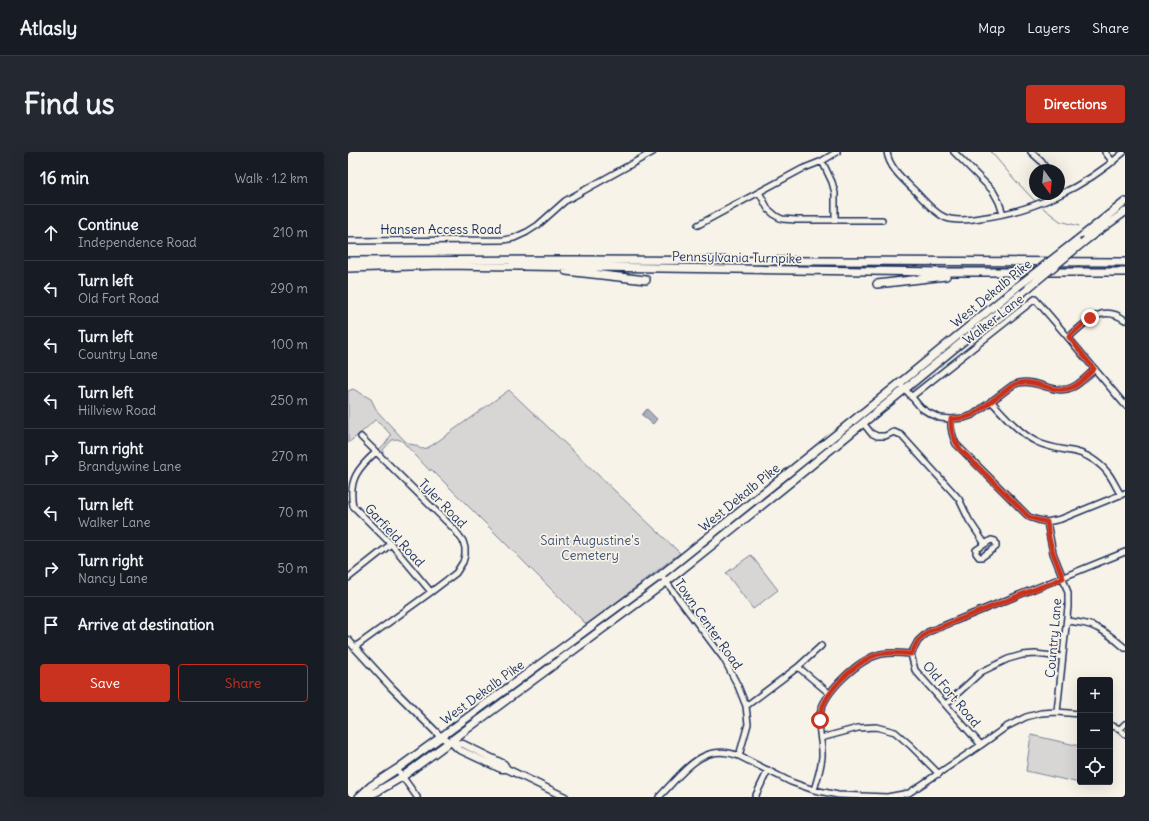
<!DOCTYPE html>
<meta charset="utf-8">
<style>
:root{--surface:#171b24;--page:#242831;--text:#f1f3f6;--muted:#9ea1a6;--line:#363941;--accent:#c8321e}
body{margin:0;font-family:Delius,sans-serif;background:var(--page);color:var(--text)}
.controls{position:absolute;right:12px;bottom:12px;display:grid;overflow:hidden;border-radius:4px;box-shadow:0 4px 16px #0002}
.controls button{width:36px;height:36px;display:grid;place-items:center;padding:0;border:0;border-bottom:1px solid var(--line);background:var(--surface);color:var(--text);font:20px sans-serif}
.compass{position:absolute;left:681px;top:12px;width:36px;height:36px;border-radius:50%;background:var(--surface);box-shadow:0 4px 16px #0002;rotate:165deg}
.stop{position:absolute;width:12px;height:12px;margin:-9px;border:3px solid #c8321e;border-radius:50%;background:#fff}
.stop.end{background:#c8321e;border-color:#fff;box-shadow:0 1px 4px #0008}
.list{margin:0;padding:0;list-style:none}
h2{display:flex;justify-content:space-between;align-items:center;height:52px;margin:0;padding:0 16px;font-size:17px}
h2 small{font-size:13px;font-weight:400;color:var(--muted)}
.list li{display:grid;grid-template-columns:26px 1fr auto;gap:12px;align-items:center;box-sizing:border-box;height:56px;padding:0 16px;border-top:1px solid var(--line)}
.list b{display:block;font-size:15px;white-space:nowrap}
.list p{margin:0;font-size:13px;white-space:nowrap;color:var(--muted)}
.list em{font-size:13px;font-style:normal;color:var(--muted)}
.actions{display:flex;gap:8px;padding:12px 16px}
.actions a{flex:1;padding:9px 0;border:1px solid var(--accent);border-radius:4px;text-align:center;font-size:14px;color:var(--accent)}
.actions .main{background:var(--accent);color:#fff}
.icon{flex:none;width:22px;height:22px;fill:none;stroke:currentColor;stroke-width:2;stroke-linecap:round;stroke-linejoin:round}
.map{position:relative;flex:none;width:777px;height:645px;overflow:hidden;border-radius:4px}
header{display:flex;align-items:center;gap:24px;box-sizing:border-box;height:56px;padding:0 20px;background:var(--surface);border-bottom:1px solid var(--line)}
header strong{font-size:19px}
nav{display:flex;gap:22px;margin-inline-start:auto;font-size:14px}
.intro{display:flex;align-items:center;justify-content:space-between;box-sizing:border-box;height:96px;padding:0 24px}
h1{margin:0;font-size:28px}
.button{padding:10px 18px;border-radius:4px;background:var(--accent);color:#fff;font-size:14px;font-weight:700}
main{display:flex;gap:24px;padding:0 24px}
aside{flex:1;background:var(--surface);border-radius:4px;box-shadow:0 4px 16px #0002}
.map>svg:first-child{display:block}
</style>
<header>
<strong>Atlasly</strong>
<nav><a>Map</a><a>Layers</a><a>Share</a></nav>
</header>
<div class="intro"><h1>Find us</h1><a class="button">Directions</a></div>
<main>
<aside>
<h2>16 min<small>Walk · 1.2 km</small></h2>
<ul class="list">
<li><svg class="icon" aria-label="ahead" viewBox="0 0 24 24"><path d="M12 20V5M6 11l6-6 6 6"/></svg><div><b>Continue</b><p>Independence Road</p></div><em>210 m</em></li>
<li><svg class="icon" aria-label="left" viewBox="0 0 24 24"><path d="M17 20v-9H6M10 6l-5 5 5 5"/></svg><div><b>Turn left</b><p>Old Fort Road</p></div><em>290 m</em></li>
<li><svg class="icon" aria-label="left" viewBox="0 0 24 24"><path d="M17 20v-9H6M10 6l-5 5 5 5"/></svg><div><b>Turn left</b><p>Country Lane</p></div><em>100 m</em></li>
<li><svg class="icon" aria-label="left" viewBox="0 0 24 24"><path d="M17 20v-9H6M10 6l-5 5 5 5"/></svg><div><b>Turn left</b><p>Hillview Road</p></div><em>250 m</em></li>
<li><svg class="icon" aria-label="right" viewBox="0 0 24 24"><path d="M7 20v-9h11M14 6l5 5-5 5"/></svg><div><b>Turn right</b><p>Brandywine Lane</p></div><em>270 m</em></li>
<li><svg class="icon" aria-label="left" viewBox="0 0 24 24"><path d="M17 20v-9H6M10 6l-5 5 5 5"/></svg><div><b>Turn left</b><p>Walker Lane</p></div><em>70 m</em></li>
<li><svg class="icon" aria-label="right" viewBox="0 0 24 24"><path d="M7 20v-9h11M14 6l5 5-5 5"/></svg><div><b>Turn right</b><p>Nancy Lane</p></div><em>50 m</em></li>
<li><svg class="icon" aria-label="arrive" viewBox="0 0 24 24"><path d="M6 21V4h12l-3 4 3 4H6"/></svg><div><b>Arrive at destination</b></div></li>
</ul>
<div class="actions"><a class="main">Save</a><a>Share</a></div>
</aside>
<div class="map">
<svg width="777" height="645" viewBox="0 0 777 645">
<rect width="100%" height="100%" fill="#f7f3e8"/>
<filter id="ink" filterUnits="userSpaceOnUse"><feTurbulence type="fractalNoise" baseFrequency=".025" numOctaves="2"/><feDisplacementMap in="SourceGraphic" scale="8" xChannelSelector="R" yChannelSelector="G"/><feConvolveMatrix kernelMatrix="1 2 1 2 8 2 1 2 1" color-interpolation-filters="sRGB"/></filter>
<g filter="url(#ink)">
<!-- green -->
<path fill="#d7d6d4" stroke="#798299" d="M5,237l18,10 6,12 27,29 5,4 6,1 6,4 6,-1 7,-4 75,-54 171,163 -93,72 -156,-156 -1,2 -28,-30 -5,-2 -5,1 -9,10v5l-5,-5 8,-7 5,-8 -12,-13 -4,-2 -13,12 -14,11v-52z
M403,403l27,35 -25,19 -27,-36z
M683,583l49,11v36h4v2l-58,-13z"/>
<!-- water -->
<path fill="#acb0b9" stroke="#727c95" d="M299,257l10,10 -4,5 -11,-9z"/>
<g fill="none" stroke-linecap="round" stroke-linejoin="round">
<!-- stream -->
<path stroke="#727c95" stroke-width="1" d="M643,0l24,28 20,21
M695,56l17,13 19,5"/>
<!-- minor casing -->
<g stroke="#1b2f5e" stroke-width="8">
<path id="minor" d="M539,0c2,16 17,28 28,39 8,8 18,21 29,26 11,5 25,3 36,1 54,-7 104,-30 144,-66
M606,0l39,39 6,11 4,12
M683,0l10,9 6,9
M757,0l8,10
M474,9l10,21 3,11v27
M411,40l9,17 8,7 6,3 14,1h86
M350,73l104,-56 20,-8 15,-9
M0,89l156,-1 10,-2 13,-6 11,-7 27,-24 88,-49
M721,185c17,-15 33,-34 56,-17
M552,231l21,25 8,5 11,5 11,1 13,-1 9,-3 40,-30c21,-10 41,12 60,2 8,-4 15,-12 22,-18
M563,245l124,-98c31,35 60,71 90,106
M643,249c13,14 29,33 46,41 12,6 26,7 39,10 13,3 27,13 34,24 4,6 7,13 11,19
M603,267c-1,9 1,16 5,25l73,73 9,3 9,2 14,-3 64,-26
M515,271l8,10 6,3h8l9,-4 7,3 58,64 10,21 16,24
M28,300c-18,16 -28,28 -23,54l38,38 40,48
M699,370l6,31 10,25 5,15v14l-11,105
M643,388l4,1 1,3v3l-14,10h-3l-3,-4v-3z
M313,423l63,84 14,27 8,20 2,18 -9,32
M0,426l43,-34
M719,469c10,1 21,2 30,7 10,4 20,13 28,20
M7,495l76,-55 25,-19 7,-11 2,-7v-7l-2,-7 -8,-11 -94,-93
M450,515l23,-21
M598,552l35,-32 27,-13 14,-4 13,-1 27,3
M398,554l52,-39 31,26
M762,573l10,4 5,5
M772,577l5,-5
M473,586l37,-10 18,-1 19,5 15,13 29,29
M633,593l-66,-75 -4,-16 7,-13 10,-9 197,-80
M49,617l20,28
M466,638c3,-10 7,-22 8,-33 1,-14 -5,-28 -2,-42 3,-23 39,-56 61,-61 10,-2 20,-1 30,0
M311,645c23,-23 43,-56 80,-41l52,26 23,8 24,5 49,2 22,-4 72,-48 25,-18 20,-10 15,-4 16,-1 23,2
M407,645l13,-27"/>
</g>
<!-- major casing -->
<g stroke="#1b2f5e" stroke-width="9">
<path id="major" d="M0,488l43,47 50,50 10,5 7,7 43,20h6l58,28
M103,590l12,2 41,20 3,5"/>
</g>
<!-- highway casing -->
<g stroke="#1b2f5e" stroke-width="10">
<path id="highway" d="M738,88l39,-28
M728,89l49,-39
M0,109l220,-1 557,2
M0,116l94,-3 501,7h182
M218,119l80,9
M529,132l69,-8
M11,645l12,-11 26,-17 44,-32 220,-162 239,-192 117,-96
M17,645l13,-6 24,-14 264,-195 116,-93 81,-66 42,-34 124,-102"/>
</g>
<!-- minor -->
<use href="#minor" stroke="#f7f3e8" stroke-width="5"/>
<!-- major -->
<use href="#major" stroke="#f7f3e8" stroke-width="6"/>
<!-- highway -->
<use href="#highway" stroke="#f7f3e8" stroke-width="7"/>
<!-- highway-bridge casing -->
<g stroke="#1b2f5e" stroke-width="10" stroke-linecap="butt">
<path id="highway-bridge" d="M669,135l59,-46
M681,135l57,-47"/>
</g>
<!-- highway-bridge -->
<use href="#highway-bridge" stroke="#f7f3e8" stroke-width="7"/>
</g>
</g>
<g fill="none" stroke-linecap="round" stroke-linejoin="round" filter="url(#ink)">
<!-- route -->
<path stroke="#c8321e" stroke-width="5" d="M472,568c0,-25 36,-60 60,-66 10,-2 21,-1 31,0l7,-13 10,-9 135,-54 -10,-25 -4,-15 -2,-16 -9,-2 -9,-3 -68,-67c-8,-10 -11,-19 -10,-31l13,-1 9,-3 40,-30c21,-10 41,12 60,2 8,-4 15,-12 21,-18l-25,-32 21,-19"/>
</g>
<g text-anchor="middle" stroke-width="3.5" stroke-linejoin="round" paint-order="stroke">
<!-- street labels -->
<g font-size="13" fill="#1b2f5e" stroke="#f7f3e8">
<text x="93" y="82">Hansen Access Road</text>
<text transform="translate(389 105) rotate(1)" y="5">Pennsylvania Turnpike</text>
<text transform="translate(643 141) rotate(-39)" y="5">West Dekalb Pike</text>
<text transform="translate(645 167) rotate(-38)" y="5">Walker Lane</text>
<text transform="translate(391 345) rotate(-39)" y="5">West Dekalb Pike</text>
<text transform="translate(95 351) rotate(46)" y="5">Tyler Road</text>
<text transform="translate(47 383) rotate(47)" y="5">Garfield Road</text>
<text transform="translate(361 472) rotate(55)" y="5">Town Center Road</text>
<text transform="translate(705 486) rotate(-85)" y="5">Country Lane</text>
<text transform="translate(134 540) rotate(-36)" y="5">West Dekalb Pike</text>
<text transform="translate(604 542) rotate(50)" y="5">Old Fort Road</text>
</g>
<!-- park labels -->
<g font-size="13" fill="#415076" stroke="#f7f3e8">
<text x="242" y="393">Saint Augustine's<tspan x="242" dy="15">Cemetery</tspan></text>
</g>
</g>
</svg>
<div class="controls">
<button>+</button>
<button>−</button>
<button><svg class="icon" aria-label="locate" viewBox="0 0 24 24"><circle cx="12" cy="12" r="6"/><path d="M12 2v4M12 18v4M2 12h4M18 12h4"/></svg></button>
</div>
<svg class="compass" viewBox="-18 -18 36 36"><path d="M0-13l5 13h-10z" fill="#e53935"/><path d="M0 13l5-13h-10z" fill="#9ea1a6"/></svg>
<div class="stop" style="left:472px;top:568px"></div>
<div class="stop end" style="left:742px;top:166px"></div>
</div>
</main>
